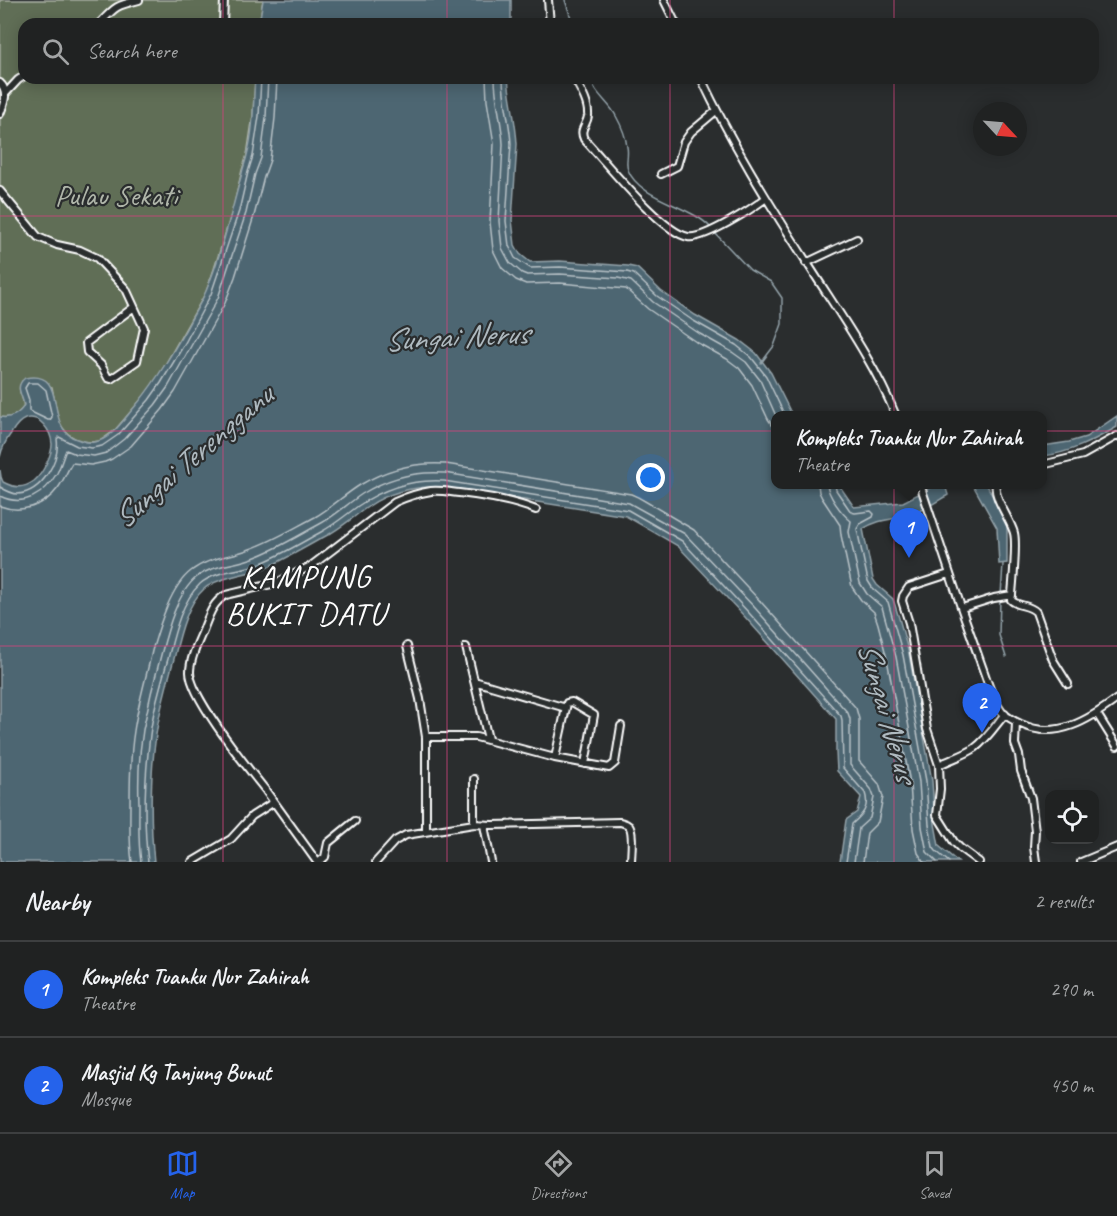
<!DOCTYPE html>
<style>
:root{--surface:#202222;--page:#282a2a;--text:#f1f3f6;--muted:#a2a4a5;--line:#3d3f40;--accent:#2563eb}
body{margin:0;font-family:Caveat,sans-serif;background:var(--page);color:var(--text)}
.controls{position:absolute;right:18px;bottom:18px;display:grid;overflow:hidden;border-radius:12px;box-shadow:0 3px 15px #0003}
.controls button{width:54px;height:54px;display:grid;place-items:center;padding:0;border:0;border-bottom:2px solid var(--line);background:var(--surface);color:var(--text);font:30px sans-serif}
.compass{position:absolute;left:973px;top:102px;width:54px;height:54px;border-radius:50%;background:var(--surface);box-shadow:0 3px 15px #0003;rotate:116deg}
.you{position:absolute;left:651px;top:478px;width:21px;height:21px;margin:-15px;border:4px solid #fff;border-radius:50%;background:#1a73e8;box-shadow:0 0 0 9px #1a73e833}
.badge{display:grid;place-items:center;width:39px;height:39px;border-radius:50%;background:var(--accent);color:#fff;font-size:20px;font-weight:700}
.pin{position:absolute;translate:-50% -50px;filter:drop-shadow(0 2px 3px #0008)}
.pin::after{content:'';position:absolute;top:32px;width:21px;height:18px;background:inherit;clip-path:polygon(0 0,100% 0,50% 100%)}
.popup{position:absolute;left:771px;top:411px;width:276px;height:78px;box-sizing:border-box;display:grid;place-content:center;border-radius:12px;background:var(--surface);filter:drop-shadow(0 2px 4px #0005);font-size:20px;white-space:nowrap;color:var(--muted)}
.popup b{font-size:22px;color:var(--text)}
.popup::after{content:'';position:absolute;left:50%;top:100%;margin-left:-12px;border:12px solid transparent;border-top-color:var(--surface)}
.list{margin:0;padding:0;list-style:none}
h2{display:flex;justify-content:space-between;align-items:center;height:78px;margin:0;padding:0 24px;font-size:26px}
h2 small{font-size:20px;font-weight:400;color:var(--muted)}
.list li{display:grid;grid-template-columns:39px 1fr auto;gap:18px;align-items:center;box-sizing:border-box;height:96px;padding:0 24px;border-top:2px solid var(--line)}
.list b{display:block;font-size:22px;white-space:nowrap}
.list p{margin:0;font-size:20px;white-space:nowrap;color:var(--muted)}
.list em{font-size:20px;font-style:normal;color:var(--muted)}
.icon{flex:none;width:33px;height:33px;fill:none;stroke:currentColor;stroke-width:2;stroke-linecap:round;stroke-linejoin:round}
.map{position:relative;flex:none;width:1117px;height:862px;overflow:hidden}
.search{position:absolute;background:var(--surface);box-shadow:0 3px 15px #0003;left:18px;right:18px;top:18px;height:66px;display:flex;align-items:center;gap:15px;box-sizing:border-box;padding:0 21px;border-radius:18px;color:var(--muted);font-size:22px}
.sheet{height:270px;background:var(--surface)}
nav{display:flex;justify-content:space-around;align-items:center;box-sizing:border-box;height:84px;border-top:2px solid var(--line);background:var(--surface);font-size:16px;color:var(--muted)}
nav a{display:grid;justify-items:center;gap:3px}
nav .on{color:var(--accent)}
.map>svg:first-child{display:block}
</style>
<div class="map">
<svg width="1117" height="862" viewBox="0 0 1117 862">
<rect width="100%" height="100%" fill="#2a2d2e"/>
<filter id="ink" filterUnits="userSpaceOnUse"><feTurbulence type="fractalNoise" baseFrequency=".0167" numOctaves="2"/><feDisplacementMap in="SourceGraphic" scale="12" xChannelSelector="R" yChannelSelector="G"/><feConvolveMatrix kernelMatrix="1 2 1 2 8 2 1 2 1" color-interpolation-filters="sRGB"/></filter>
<g filter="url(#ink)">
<!-- green -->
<path fill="#606e56" stroke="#b0b6aa" stroke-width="1.5" d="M0,0h263l-4,24h-235v54h231l-2,37 -6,40 -5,15 -9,39 -19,60 -8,23 -49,87 -13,17 -29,34 -15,11 -9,1 -12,-1 -11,-7 -6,-7 -4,-8 -6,-32 -30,-6c-7,12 4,16 1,27 -6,7 -14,11 -23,9z"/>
<!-- water -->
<path fill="#4d6672" stroke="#94a3aa" stroke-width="1.5" d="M263,0h248v24h-252z
M255,78h253c2,23 8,44 9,66l-5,76 3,25 5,9 10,8 30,-1 68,5 9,2 24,23 34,24 44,25 17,13 15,20 21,42 -16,1v68l63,1 15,22 49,-5 33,-17h9l3,10c-11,6 -23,15 -35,19 -18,6 -33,4 -50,15l10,50 4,6 16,14 6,19 10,36 23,127 3,43 4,22 19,16h-118l6,-42 11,-8 4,-15 -24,-26 -1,-19v-33l-91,-102 -67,-71 -52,-30 -183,-29c-26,-1 -52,4 -74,19 -15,10 -29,23 -45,31 -18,10 -37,21 -56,30 -18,7 -51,10 -64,22 -17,15 -24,45 -29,66 -7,26 -15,53 -19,80 -6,39 -6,88 -2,127h-154v-392l1,7 2,5c11,6 20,7 31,-1 6,-5 10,-12 13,-19 3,-6 5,-12 5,-18 -1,-13 -12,-30 -27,-25 -5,2 -10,8 -13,13 -6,8 -10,16 -12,25v-40c10,2 20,-3 24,-12 -2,-11 -10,-18 1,-27 43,-9 20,44 47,59 7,3 14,6 22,5 16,-2 28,-20 38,-32 22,-25 39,-54 55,-83 6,-12 14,-24 19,-36 16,-38 25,-79 36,-118 1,-6 4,-12 5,-18 7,-24 6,-52 8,-77z
M1117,416v11c-24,14 -47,26 -74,29v-10l26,-4 17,-5z
M973,485h14l20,41v37l-8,1 -2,-36z"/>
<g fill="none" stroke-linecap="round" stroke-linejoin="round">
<!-- shore -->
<path stroke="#b8c2c7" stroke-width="1.5" d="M486,78l1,23 7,43 -4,78 3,28 9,18 14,12 10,4 34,-1 66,6 22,20 48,33 31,17 12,9 13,17 16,34 8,12
M495,78c0,23 7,44 8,66l-4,77 3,27 8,15 12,10 5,2 33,-1 58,4 13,3 22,21 47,32 32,18 14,10 14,18 16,36
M503,78c0,23 7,44 8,66l-5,77 3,25 6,12 15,10 30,-1 67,5 7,2 23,22 35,24 44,25 15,12 15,19 19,40
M28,383h10l8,7 6,27 -2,3h-2l-19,-9v-11l-4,-12z
M818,484l1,8 3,6 18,27 1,10 11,52 9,13 13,12 4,12 9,35 23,124 3,46 5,24 6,9
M827,484c1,12 15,30 24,37l-2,11 11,51 7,11 15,13 14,50 23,125 3,45 5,25 10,10
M835,484l1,6 15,22 4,1 16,-2 3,3 -1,3 -13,7 -3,5 11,52 5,8 15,13 15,53 23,126 3,44 4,22 3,4 13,11
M0,487c5,3 12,7 18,7 24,-2 42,-33 39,-55l2,-2 18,9 15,2 10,-2 16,-11 31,-35 12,-17 24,-40 26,-49 28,-83 9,-39 5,-16 6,-40 2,-38
M0,496c24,12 45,-2 57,-23 4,-8 6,-16 9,-23l10,4 18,2 12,-3 18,-14 31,-34 13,-18 50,-89 28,-85 9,-39 6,-16 5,-41 2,-39
M0,506c21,8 45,0 58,-18 6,-8 9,-17 14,-25l19,2 14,-3 7,-3 19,-13 31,-36 13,-18 50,-89 10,-26 19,-61 10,-39 6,-17 5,-42 2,-40
M132,862c-3,-20 -2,-39 -2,-59 0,-24 0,-48 4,-72 4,-27 12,-53 18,-80 7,-24 18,-64 39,-80 18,-14 39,-14 59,-22 23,-8 44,-21 65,-32 16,-9 29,-22 45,-32 26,-16 56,-23 86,-21l185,30 7,3 56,33 67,72 95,106 3,11v42l20,23 4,13 -5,25 -11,11 -4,29
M141,862c-3,-20 -2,-39 -2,-59 -1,-24 0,-49 4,-73 5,-25 11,-50 18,-75 6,-23 16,-63 36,-78 16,-12 37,-12 56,-19 22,-8 43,-21 65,-33 16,-8 29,-21 44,-31 25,-16 54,-23 83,-21l184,30 56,31 70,74 93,105 2,6v46l21,24 3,8 -4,21 -11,10 -5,34
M148,862c-5,-41 -3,-86 2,-127 3,-26 11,-51 18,-76 6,-24 13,-57 32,-75 15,-13 38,-13 56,-19 22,-8 43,-21 65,-33 13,-7 25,-17 37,-26 26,-18 54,-27 86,-25l184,29 54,31 67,72 92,103 1,4 1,48 22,25c5,15 -3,22 -13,31l-6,38"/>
<!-- stream -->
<path stroke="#94a3aa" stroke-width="1.5" d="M565,0l8,24
M591,78c2,15 19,25 25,38 5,9 10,21 11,31 2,7 -2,17 1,23 12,30 63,35 83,58
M714,232l36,38 21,12 11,16v26l-8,22 -13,17
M1001,595l2,-31
M1000,599l-1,36 7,22"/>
<!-- minor casing -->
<g stroke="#fff" stroke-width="10">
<path id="minor" d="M548,0l2,24
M664,0l12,24
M99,24c17,-18 16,-18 40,-24
M223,24l1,-24
M574,78c6,11 15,25 14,38 -1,9 -9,13 -4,23 21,22 77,93 104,98 16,3 65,-29 78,-39
M701,78c30,64 67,124 105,183 32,51 67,99 90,155
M0,83c9,8 4,21 0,31
M6,93l12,-13 6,-4
M661,174l16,-8 7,-24 7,-10 25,-21
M0,191l38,46 19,8 23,5 17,8 29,31 18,39 -7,33 -26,18 -3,-1 -7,-13 -14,-13 -1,-9 48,-36
M806,263l51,-24
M1042,465l41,-10 34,-19
M920,484c14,42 28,84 42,126 8,22 15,43 23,65 4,12 9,27 17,37 5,5 12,9 19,12 35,17 69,-5 96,-25
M949,574l-40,13 -6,9 -1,5 7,22 18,106 12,36 1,24 -3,26 17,27 6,6 19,14
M1012,595l-1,5c7,7 18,4 25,12l17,48 15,24
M962,608l32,-10 18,-3c1,-15 5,-50 2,-62 -4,-15 -21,-35 -18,-49
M407,646l13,53 6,38v94
M466,647l22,92
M474,681l92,27
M1097,714l20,32
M1016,722l-1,22 4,11 2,16 10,27 4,33 -1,16 2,15
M426,737h50l79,21 54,10 6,-5 6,-37
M555,758l11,-50 1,-5 5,-1 22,13 -9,49
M939,765c12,-6 26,-10 36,-17 12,-9 21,-23 30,-34
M474,779v45
M484,825l7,37
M192,862l39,-23 21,-23 22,-14
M317,862c-17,-24 -34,-47 -51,-71 -18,-23 -76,-94 -76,-119 0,-15 9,-31 14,-44 5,-13 9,-26 22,-33l50,-12 35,-17 84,-64c11,-5 23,-9 36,-11 9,-1 19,1 28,2 26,3 52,7 77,17
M319,862l6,-5 3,-14 27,-22
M376,862l19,-21 11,-6 68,-11 18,1 128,-3c3,1 6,1 9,4 5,6 2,28 2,36
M1081,862l36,-15"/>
</g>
<!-- minor -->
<use href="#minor" stroke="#2a2d2e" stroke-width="6"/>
</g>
</g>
<!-- grid -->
<path fill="none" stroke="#ce467c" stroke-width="1.5" stroke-opacity="0.55" d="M223,0v24M447,0v24M670,0v24M894,0v24M223,78v784M447,78v784M670,78v784M894,78v784M0,216h1117M0,431h1117M0,646h1117"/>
<g text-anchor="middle" stroke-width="4.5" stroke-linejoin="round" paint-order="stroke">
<!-- park labels -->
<g font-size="30" fill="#b0b6aa" stroke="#2a2d2e">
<text x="116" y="205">Pulau Sekati</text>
</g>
<!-- water labels -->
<g font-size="32" font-style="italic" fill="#afbac0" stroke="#2a2d2e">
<text transform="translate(456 336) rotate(-3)" y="11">Sungai Nerus</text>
<text transform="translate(192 456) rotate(-41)" y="11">Sungai Terengganu</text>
<text transform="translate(888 711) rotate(74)" y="11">Sungai Nerus</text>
</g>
<!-- neighbourhood labels -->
<g font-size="32" letter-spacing="1.5" fill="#fff" stroke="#2a2d2e">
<text x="306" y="587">KAMPUNG<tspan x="306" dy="37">BUKIT DATU</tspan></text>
</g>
</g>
</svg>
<div class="controls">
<button><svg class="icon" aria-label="locate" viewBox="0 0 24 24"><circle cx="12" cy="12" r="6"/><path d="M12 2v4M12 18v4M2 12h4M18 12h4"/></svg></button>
</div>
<svg class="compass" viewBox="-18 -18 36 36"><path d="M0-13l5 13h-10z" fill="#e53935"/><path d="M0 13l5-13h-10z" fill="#a2a4a5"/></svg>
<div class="you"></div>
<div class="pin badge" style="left:909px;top:558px">1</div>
<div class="popup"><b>Kompleks Tuanku Nur Zahirah</b>Theatre</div>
<div class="pin badge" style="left:982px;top:733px">2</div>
<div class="search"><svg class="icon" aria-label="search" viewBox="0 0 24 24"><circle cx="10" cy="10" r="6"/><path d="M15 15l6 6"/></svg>Search here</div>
</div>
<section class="sheet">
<h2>Nearby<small>2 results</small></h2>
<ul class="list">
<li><span class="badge">1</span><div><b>Kompleks Tuanku Nur Zahirah</b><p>Theatre</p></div><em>290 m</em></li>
<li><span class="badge">2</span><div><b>Masjid Kg Tanjung Bunut</b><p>Mosque</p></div><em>450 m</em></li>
</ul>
</section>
<nav>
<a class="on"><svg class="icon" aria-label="map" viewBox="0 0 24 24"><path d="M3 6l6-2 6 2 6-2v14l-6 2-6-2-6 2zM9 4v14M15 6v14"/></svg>Map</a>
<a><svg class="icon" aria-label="directions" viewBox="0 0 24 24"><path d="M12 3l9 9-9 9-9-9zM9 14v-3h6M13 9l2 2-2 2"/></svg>Directions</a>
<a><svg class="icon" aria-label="saved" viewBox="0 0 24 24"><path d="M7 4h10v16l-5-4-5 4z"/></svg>Saved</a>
</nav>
